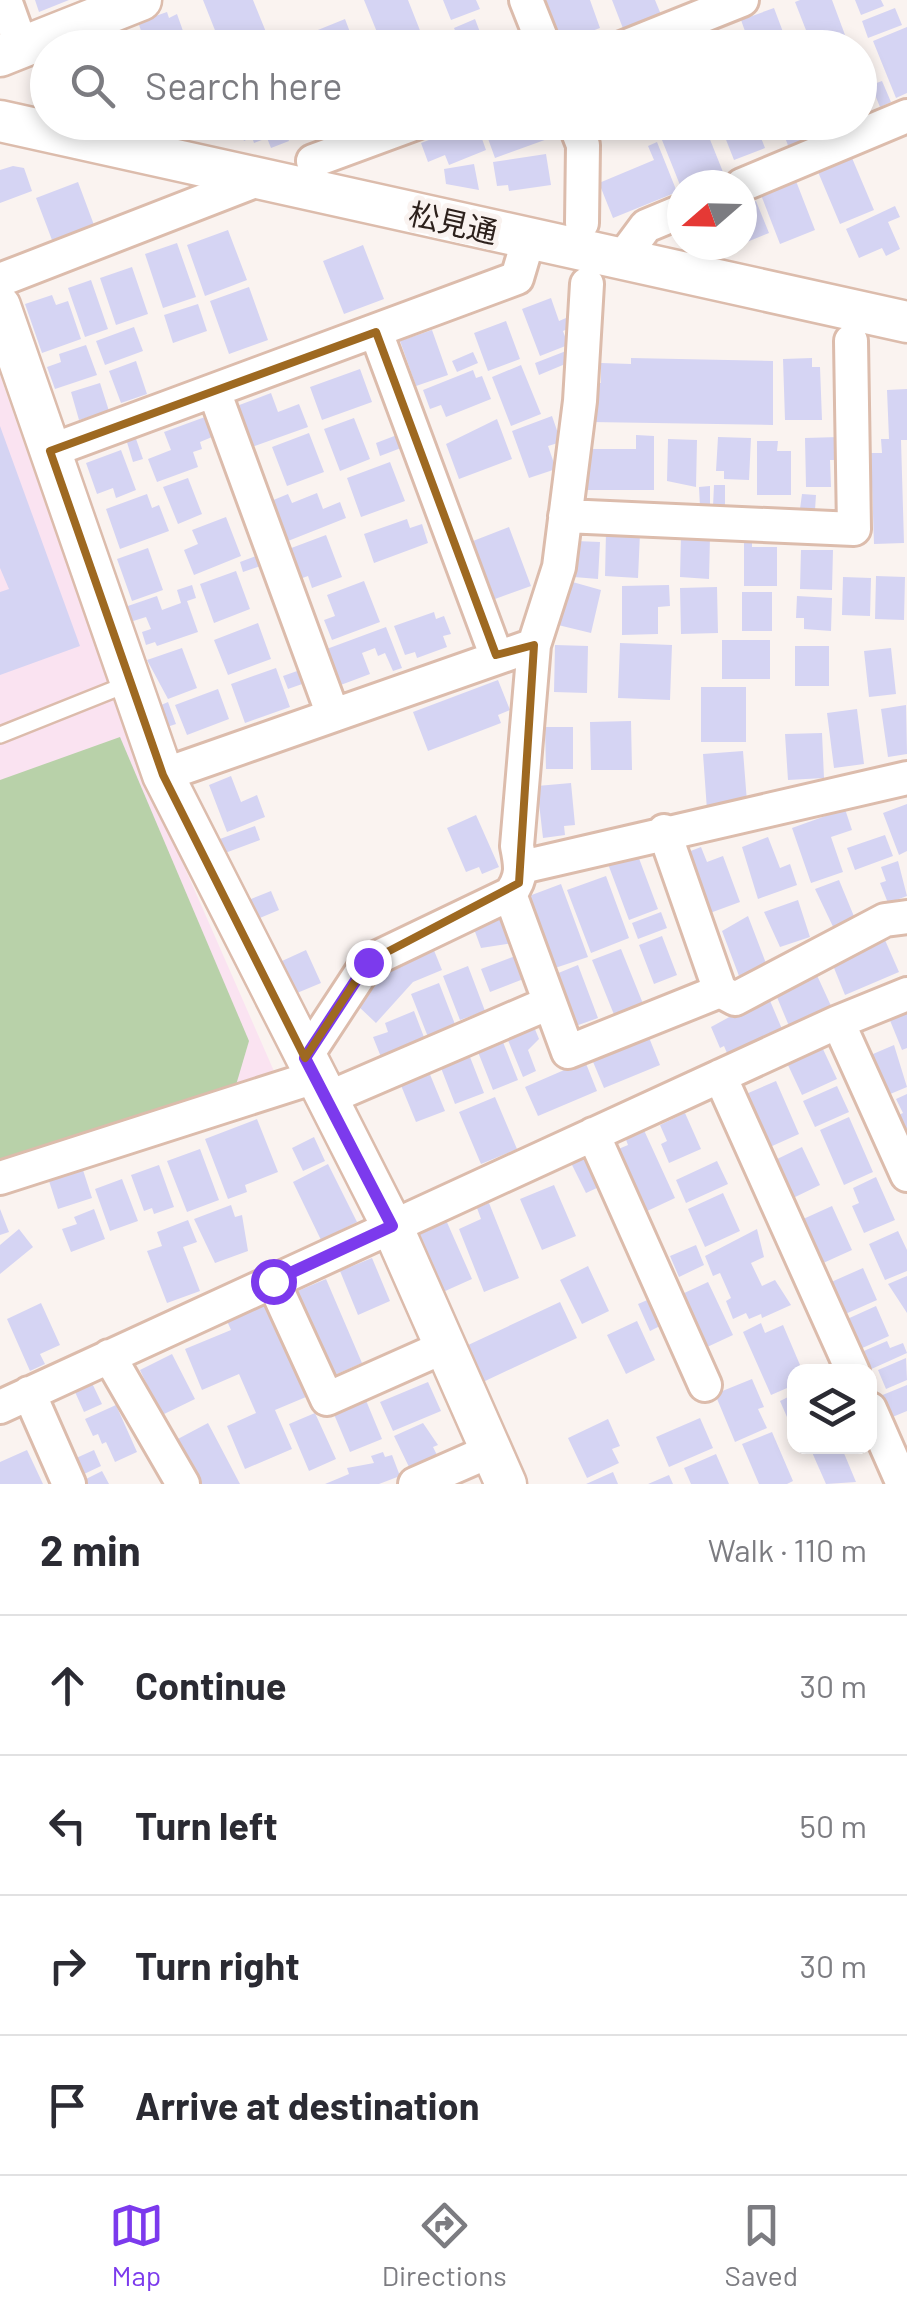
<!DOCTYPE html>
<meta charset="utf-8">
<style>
:root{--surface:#fff;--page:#f2f2f3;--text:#2b2b33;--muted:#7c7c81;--line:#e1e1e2;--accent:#7c3aed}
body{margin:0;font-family:Barlow,"Noto Sans JP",sans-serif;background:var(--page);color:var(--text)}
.controls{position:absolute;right:30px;bottom:30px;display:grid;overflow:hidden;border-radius:20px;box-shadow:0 5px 15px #0003}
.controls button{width:90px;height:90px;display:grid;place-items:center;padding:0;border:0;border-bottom:2px solid var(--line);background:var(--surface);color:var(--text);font:50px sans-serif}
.compass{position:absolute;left:667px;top:170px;width:90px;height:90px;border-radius:50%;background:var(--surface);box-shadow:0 5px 15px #0003;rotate:250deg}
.stop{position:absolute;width:30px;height:30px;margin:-22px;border:8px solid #7c3aed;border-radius:50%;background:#fff}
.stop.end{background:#7c3aed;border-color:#fff;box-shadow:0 2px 10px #0008}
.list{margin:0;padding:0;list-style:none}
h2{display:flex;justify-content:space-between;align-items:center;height:130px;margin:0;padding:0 40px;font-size:42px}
h2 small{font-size:32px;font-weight:400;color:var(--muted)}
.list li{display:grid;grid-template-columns:65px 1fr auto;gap:30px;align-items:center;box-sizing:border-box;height:140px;padding:0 40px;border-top:2px solid var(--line)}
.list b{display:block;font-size:38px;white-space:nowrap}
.list em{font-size:32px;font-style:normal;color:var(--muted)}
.icon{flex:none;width:55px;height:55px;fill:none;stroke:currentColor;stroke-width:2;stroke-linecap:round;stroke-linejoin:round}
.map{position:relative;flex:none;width:907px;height:1484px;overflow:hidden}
.search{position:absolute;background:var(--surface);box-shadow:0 5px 15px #0003;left:30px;right:30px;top:30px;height:110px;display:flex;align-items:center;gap:25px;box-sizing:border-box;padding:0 35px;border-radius:55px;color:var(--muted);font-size:38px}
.sheet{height:690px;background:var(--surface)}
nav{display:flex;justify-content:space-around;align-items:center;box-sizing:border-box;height:140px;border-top:2px solid var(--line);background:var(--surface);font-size:28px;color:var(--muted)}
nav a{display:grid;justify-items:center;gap:5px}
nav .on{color:var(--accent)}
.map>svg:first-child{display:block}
</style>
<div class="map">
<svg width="907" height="1484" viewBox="0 0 907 1484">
<rect width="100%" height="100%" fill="#faf3f0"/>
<!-- education -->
<path fill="#fae3f1" d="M0,375l127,361 150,342 -277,88z"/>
<!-- green -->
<path fill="#b8d1a9" d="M120,737l129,304 -13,44 -236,77v-382z"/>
<!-- building -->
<path fill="#d5d4f3" d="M35,0h34l-30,12z
M203,0h50l13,32 -44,16z
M364,0h44l13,33 -38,14z
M443,0h33l4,9 -29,11z
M546,0h44l10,28 -38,14z
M612,0h43l7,17 -38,14z
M800,0h32l16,43 -35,5 -18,-46z
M855,0h26l3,6 -23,9z
M774,8l15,40h-38l-10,-28z
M895,8l7,17 -34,13 -6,-17z
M167,12l2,6 8,-4 12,34h-42l-9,-26z
M345,19l11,29h-37l-6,-16z
M475,19l11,29h-24l-8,-20z
M907,27v66l-11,5 -23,-57z
M125,31l7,17h-38l-1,-4z
M434,36l4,12h-26l-1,-4z
M276,38l4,10h-28v-1z
M860,72l8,22 -8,3z
M882,81l9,21 -11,5 -9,-22z
M209,122h15l-2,14 -14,-3z
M237,122h45l7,19 -18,7 -4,-10 -13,5 -2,-6 -8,4z
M292,122h41v1l-36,13z
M476,122l10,28 -37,15 -4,-10 -17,7 -7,-19z
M482,122h78l4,11 -69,25z
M595,122h41l2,5 -31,12z
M661,122h42l20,50 -43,13 -24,-60z
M719,122h36l10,26 -31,12z
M779,122h37l5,14 -32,12z
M657,142l20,50 -64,26 -14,-35 55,-23 -6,-14z
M546,154l5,31 -42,6 -1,-6 -11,1 -4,-24z
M852,158l22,52 -34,14 -22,-52z
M474,164l5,26 -33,-6 -2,-15z
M13,166l11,2 8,23 -32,12v-33z
M796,181l19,49 -35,14 -19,-49z
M78,182l16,43 -42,15 -16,-42z
M756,201l13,32 -27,11v-37z
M895,206l5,11 -12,5 12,27 -14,7 -4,-8 -23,10 -13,-29z
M228,230l19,50 -42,16 -18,-51z
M177,243l19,54 -33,11 -18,-54z
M363,245l21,54 -40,15 -21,-53z
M132,267l16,47 -32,11 -16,-47z
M91,280l17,49 -23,8 -17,-49z
M249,287l19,53 -39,14 -19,-53z
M52,295l4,10 12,-4 13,38 -39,14 -17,-49z
M551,298l8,23 7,-3 4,10 -7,3 5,14 -28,11 -18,-47z
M198,304l9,27 -34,12 -9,-28z
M506,321l14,38 -32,12 -14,-38z
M134,327l9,24 -38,14 -9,-24z
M432,330l16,45 -32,11 -16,-45z
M86,345l11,30 -42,14 -8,-22 14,-5 -2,-8z
M566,351l4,11 -31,13 -4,-12z
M473,352l5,11 -21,9 -5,-11z
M631,358l142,3v64l-182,-3v-39h10v-20l30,1z
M812,358v9h8l2,53h-37l-2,-61z
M136,361l11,33 -26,9 -12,-32z
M521,365l20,49 -30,12 -19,-49z
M360,369l12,33 -50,18 -12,-33z
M473,370l3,8 6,-2 9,23 -45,18 -5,-12 -11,4 -7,-19z
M100,383l9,28 -30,9 -8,-28z
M907,389v51h-6l3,103 -30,1 -3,-91h11l-1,-14h8l-2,-49z
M271,393l7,19 21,-8 9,23 -59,21 -15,-41z
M552,416l9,26 -13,4 8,23 -27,9 -17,-47z
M205,417l7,20 -12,5 2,7 -9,3 5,15 -41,15 -9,-23 23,-9 -7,-18z
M354,418l16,41 -30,12 -16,-42z
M497,419l15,40 -53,20 -13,-35z
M0,426l80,220 -80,29v-83l9,-3 -9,-21z
M309,433l15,39 -37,14 -15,-39z
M397,435l4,13 -21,8 -4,-13z
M636,435l18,1v54h-69l1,-41h50z
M135,436l8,23 -10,3 -7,-23z
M718,437l33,1 -2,42 -25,-1v-8h-8z
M839,437v23h-9l1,27h-25l-1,-49z
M668,439l29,1 -1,47 -29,-6z
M757,441h21l-1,10h14v44h-34z
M121,450l15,40 -20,8 -3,-10 -16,6 -11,-31z
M390,462l15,39 -44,16 -14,-39z
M188,478l14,36 -24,10 -15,-37z
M714,485h11v22h-12z
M710,486v21h-10l-1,-20z
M317,493l6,16 17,-7 6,16 -58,23 -17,-40 17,-7 4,9z
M147,494l5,14 7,-3 10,26 -49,18 -14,-40z
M802,494l14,1 -1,15 -15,-1z
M226,517l15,39 -47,19 -10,-25 14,-6 -6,-14z
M407,519l3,9 12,-4 6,19 -54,20 -10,-29z
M509,527l22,59 -36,13 -22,-58z
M606,532l34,1 -2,45 -33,-2z
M326,535l16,42 -30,11 -4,-12 -11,4 -11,-30z
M681,535l29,1 -1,43 -29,-2z
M744,538h8v9h25v39h-33z
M576,541l24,1 -2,37 -24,-2z
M148,548l15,42 -31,11 -15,-42z
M801,550h32l-1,40 -32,-1z
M259,555l4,10 -20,7 -3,-10z
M236,571l14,38 -36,14 -14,-39z
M876,576l29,1 -1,43 -29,-1z
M843,577l28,1 -1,38 -28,-1z
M364,581l16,41 -48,18 -8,-20 11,-4 -8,-21z
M569,581l32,9 -10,43 -33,-8z
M192,585l4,13 -9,3 11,31 -41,14 -2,-4 -9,3 -4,-13 9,-3 -5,-12 -16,5 -5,-15 32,-11 5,14 19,-7 -4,-13z
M669,585l1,21 -12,1v27l-36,1v-49z
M717,587l1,46 -37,1 -1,-46z
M742,592h30v39h-30z
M797,596l35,2 -1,33 -27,-2v-11h-8z
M434,612l2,7 8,-3 7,18 -8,2 4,11 -30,11 -2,-6 -10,3 -11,-29z
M258,623l13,36 -43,16 -14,-35z
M386,627l16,41 -9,3 -8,-18 -7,3 -3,-8 -13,5 8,21 -32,12 -14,-36z
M722,640h48v39h-48z
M620,643l52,2 -2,55 -52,-2z
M555,645l33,1 -1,47 -33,-1z
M795,646h34v40h-34z
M182,648l15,40 -29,11 -21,-39z
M891,648l5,46 -27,3 -5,-46z
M276,668l14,39 -45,16 -14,-39z
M300,670l5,13 -17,6 -5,-13z
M498,680l12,30 -12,5 3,8 -73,28 -15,-39z
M701,687h45v55h-45z
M218,689l11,30 -42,16 -12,-30z
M168,702l8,22 -9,3 -8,-21z
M906,705l1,49 -19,3 -7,-48z
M857,709l7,55 -30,4 -7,-55z
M631,721l1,49h-41l-1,-48z
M545,727h28v42h-27z
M822,733l2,45 -36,2 -3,-46z
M743,751l4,51 -40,8 -4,-56z
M231,776l10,26 16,-7 8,22 -38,15 -18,-47z
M571,783l4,42 -11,1 1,9 -22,3 -6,-52z
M907,804v47l-8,4 -16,-42z
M845,809l7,21 -21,7 12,35 -32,11 -19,-55z
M476,815l23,52 -17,7 -3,-7 -13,5 -19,-44z
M255,826l5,14 -35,13 -5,-14z
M885,835l8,21 -38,14 -8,-22z
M768,837l12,31 10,-4 7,21 -39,14 -16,-52z
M701,847l6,15 16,-6 17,46 -30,11 -22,-61z
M637,853l21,56 -29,11 -21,-56z
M898,861l9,35 -19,7 -8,-20 6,-2 -5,-14z
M606,876l23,62 -38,15 -24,-63z
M839,880l19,46 -21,9 -22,-46z
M561,884l27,73 -33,11 -26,-72z
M271,891l8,19 -24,10 -9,-19z
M798,900l12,37 -30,10 -16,-35z
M502,912l11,31 -32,5 -7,-19 13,-5 -2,-6z
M661,912l6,16 -29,11 -6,-16z
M748,916l19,50 -28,10 -17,-45z
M662,936l15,39 -23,9 -15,-39z
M885,940l14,32 -54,23 -13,-32z
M433,948l9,22 -29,12 -37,41 -19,-18 42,-43z
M621,949l25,62 -29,11 -25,-62z
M306,950l15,33 -24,10 -15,-32z
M518,955l8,23 -36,14 -9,-23z
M578,965l20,53 -28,10 -19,-52z
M468,966l17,45 -25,9 -17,-44z
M815,971l17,37 -43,18 -15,-36z
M439,983l19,49 -28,10 -19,-48z
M768,996l14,33 -55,24 -3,-7 -4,2 -9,-21z
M414,1011l13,34 -44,17 -10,-25 15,-5 -3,-9z
M907,1011v37l-5,2 -13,-32z
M532,1022l7,17 -11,11 8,21 -13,6 -18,-44z
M648,1035l12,30 -56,23 -13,-31z
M501,1037l17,43 -25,10 -17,-43z
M894,1045l13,42 -24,10 -17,-40z
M822,1047l15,32 -35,16 -15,-32z
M470,1057l14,36 -29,11 -14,-36z
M585,1061l12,30 -59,25 -13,-29z
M429,1072l16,39 -29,11 -16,-39z
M776,1081l23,53 -29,13 -24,-53z
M837,1086l12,26 -34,15 -12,-26z
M907,1094v34l-7,3 -6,-14 9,-4 -7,-14z
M495,1097l22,52 -36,15 -22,-52z
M685,1113l16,36 -32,14 -8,-19 6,-3 -7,-16z
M849,1117l24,55 -29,13 -24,-55z
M257,1119l21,53 -33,13 2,7 -19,7 -23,-60z
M643,1128l32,70 -30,14 -29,-62 12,-5 -3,-8z
M314,1137l11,24 -22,10 -11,-23z
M802,1147l18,38 -29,14 -18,-38z
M200,1149l19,51 -32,12 -20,-51z
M585,1156l14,31 -13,6 -15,-30z
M717,1161l11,23 -42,19 -10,-23z
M328,1164l29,58 -36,18 -28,-58z
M159,1165l15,42 -20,7 -2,-6 -8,3 -13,-36z
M83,1170l9,28 -34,11 -9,-28z
M876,1177l19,43 -31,13 -12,-27 7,-3 -6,-15z
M122,1179l16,42 -28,10 -15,-42z
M554,1185l22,51 -34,14 -22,-51z
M723,1193l17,38 -35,16 -17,-38z
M489,1203l30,75 -35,14 -25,-63 22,-10 -4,-11z
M231,1205l4,12 7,-2 6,36 -33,12 -21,-44z
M832,1206l20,44 -31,14 -20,-44z
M0,1209l9,23 -9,3z
M94,1209l11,30 -34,13 -9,-23 15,-5 -3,-7z
M188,1220l9,22 -14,5 17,44 -33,12 -20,-52 15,-5 -5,-14z
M446,1220l26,59 -29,13 -26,-59z
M19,1229l14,18 -33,27v-29z
M757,1229l7,28 -13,6 11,23 13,-6 16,25 -29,13 -1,-4 -12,5 -3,-6 -13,6 -7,-18 5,-3 -11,-25 -7,3 -8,-20z
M898,1231l9,19v21l-22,9 -16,-36z
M696,1245l8,20 -25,12 -9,-21z
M372,1258l18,43 -32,14 -18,-44z
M588,1266l21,45 -27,13 -22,-44z
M863,1268l14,32 -34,15 -14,-32z
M907,1276v37l-19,-29z
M326,1279l36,84 -32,14 -37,-84z
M708,1282l25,53 -28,13 -25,-53z
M652,1298l12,26 -14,7 -12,-27z
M560,1302l17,36 -94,44 -17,-36z
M41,1303l19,42 -20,9 5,10 -15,7 -23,-52z
M267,1304l39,93 -31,13 17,39 -47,20 -18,-43 29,-13 -17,-39 -37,16 -17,-41 46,-19 -4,-9z
M876,1306l13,30 -31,14 -13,-30z
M637,1321l18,39 -29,14 -19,-39z
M761,1323l4,10 18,-8 20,47h-9v13l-23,10 -28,-63z
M887,1341l3,7 13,-5 4,10 -40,18 -8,-18z
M172,1354l23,45 -35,17 -20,-27 7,-4 -7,-15z
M906,1358l1,22 -21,9 -8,-19z
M752,1379l12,28 -6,2 9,19 -32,14 -20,-48z
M428,1382l13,29 -48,20 -13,-29z
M92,1383l10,21 -18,8 -9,-20z
M907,1385v26l-17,7 -10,-22z
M794,1394v39l-14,-32z
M365,1398l17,41 -32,13 -17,-40z
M116,1405l21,47 -22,10 -9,-20 -4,2 -4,-10 -5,2 -8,-17z
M315,1413l21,46 -27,12 -20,-47z
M700,1418l13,30 -44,19 -13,-30z
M608,1419l12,27 -8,3 7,14 -32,15 -19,-40z
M208,1423l32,61h-44l-22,-43z
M423,1423l15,22 -5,2 5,10 -28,12 -16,-33z
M772,1432l21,49 -6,3h-28l-17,-40z
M818,1446h23l15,36 -30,2 -15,-34z
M27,1450l16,34h-43v-22z
M94,1450l7,16 -19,9 -8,-16z
M383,1452l2,5 7,-2 8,21 -21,8h-54l24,-10 -2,-6 27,-5 -3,-7z
M716,1454l13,30h-38l-7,-16z
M102,1471l7,13h-24l-1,-4z
M613,1472l5,12h-32z
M669,1475l4,9h-25z"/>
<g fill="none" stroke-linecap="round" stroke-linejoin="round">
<!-- service casing -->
<g stroke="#dcbcac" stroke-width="20">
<path id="service" d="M0,735l130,-52"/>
</g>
<!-- minor casing -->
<g stroke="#dcbcac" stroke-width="38">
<path id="minor" d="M5,0l10,28
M526,0l19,48
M622,48l120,-48
M574,122l9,23 -1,78
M313,161l106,-39
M742,185l165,-69
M620,261l26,-35 36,-15
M0,280l260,-101
M587,284l-7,117 -21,166 -25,78 -17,201c4,20 6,31 -7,48l58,158 152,-61
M376,332l120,323
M214,391l119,324
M50,451l467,-173 11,-37
M565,516l289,13 -3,-188
M163,775l371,-130
M664,831l56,160 15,8 150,-79 22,-3
M522,867l385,-89
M838,1022l69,-28
M305,1058l63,-96 142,-68
M720,1076l133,296
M328,1098l221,-95
M593,1134l112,251
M0,1178l315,-101
M273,1281l54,118 117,-52
M109,1356l74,128
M29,1393l40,91
M0,1407l838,-385 69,153
M870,1409l33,75
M415,1484l75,-33"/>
</g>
<!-- tertiary casing -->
<g stroke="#dcbcac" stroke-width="45">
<path id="tertiary" d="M0,56l141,-56
M0,121l907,201
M0,306l163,469 229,451 114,258"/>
</g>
<!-- service -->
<use href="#service" stroke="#fff" stroke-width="15"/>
<!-- minor -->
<use href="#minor" stroke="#fff" stroke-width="32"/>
<!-- tertiary -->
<use href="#tertiary" stroke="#fff" stroke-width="40"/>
</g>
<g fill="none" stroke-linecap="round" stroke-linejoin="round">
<!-- route -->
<path stroke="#7c3aed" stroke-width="12" d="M273,1281l119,-55 -87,-168 63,-96"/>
</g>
<!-- marked area -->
<path fill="none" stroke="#9e6921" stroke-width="8" stroke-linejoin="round" d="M376,332l120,323 38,-10 -15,238 -151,79 -63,96 -142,-283 -113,-324z"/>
<g text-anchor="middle" stroke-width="10" stroke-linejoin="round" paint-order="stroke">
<!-- street labels -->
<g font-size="30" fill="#2d211c" stroke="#faf3f0">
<text transform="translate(453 224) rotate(13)" y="10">松見通</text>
</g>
</g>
</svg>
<div class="controls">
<button><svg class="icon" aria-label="layers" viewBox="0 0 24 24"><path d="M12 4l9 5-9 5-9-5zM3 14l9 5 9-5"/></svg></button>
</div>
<svg class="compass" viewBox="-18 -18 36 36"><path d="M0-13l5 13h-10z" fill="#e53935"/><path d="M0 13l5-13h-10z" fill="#7c7c81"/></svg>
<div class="stop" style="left:273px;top:1281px"></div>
<div class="stop end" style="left:368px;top:962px"></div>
<div class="search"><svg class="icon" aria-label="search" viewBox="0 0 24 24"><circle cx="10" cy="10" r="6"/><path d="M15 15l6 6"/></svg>Search here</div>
</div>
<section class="sheet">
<h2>2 min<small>Walk · 110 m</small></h2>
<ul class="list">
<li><svg class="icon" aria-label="ahead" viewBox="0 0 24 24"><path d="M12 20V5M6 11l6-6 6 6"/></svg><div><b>Continue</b></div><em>30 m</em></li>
<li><svg class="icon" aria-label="left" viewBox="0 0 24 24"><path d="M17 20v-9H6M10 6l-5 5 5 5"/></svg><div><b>Turn left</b></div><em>50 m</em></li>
<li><svg class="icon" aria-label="right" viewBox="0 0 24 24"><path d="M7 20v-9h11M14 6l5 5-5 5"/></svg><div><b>Turn right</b></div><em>30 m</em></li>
<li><svg class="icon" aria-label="arrive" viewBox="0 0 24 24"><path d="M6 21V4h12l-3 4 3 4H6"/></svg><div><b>Arrive at destination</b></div></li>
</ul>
</section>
<nav>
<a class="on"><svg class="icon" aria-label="map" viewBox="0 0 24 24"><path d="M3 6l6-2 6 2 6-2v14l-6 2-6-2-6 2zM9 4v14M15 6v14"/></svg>Map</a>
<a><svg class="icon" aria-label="directions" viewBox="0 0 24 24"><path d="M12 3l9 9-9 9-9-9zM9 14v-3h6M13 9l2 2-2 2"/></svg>Directions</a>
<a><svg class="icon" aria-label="saved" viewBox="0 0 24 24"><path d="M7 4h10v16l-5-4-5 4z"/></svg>Saved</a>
</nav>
